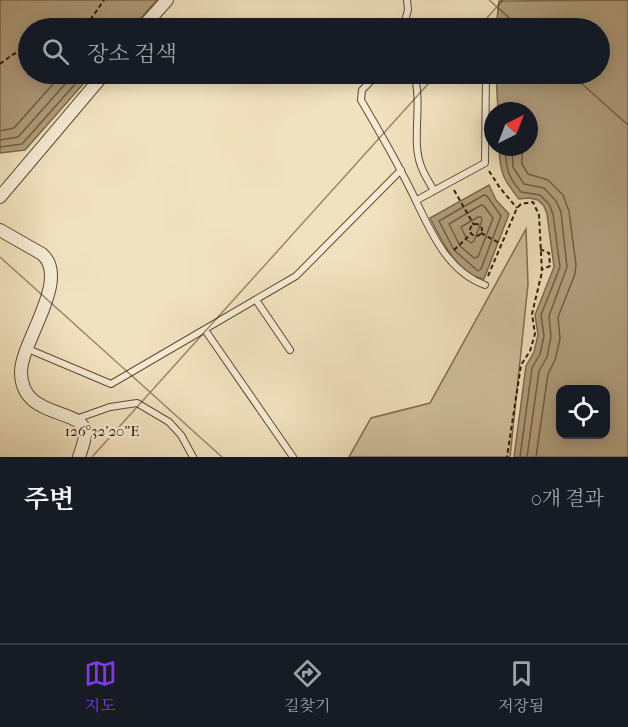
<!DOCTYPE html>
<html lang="ko">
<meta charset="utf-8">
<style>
:root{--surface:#171b24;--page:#242831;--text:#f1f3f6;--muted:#9ea1a6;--line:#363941;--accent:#7c3aed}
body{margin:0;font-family:"IM FELL French Canon","Noto Serif KR",serif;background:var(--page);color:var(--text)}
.controls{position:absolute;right:18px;bottom:18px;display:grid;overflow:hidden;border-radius:12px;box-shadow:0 3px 15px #0003}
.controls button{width:54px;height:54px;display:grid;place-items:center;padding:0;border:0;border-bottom:2px solid var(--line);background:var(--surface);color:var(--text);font:30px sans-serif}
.compass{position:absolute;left:484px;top:102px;width:54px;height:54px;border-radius:50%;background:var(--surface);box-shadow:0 3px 15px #0003;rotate:42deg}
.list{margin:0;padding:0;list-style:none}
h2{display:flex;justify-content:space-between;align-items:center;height:78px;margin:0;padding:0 24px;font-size:26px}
h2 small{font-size:20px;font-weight:400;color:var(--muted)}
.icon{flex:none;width:33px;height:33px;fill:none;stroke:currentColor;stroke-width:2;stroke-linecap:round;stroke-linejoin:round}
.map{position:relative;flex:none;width:628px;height:457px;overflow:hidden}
.search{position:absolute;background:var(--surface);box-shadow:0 3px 15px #0003;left:18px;right:18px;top:18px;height:66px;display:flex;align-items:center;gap:15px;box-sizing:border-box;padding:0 21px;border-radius:33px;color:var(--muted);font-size:22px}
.sheet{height:186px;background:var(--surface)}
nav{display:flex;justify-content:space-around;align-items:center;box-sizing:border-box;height:84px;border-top:2px solid var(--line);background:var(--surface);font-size:16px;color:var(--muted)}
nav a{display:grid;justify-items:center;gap:3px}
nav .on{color:var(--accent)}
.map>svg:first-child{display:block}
</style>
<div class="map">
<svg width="628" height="457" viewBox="0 0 628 457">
<rect width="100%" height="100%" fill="#f1e2bf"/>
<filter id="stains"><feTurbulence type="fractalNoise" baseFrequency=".00333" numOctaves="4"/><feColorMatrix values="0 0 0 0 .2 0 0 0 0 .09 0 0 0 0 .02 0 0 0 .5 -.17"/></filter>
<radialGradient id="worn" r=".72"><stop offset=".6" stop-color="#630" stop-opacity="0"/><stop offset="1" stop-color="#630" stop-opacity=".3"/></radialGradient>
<!-- green -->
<path fill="#d0c09f" stroke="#806c50" stroke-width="1.5" d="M526,229l2,55 -18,173h-161l22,-39 59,-15z"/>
<!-- water -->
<path fill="#b09e7e" stroke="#7d694c" stroke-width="1.5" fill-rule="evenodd" d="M0,0h157l-25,28h-104v46h64l-67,76 -25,3z
M628,0v457h-114l12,-91 8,-14 4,-17 -3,-20 19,-48 -7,-53 -3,-8 -6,-6 -9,-2 -10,1c-16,-20 -19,-26 -20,-52h30v-36h-31l-2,-37h104v-46h-104l3,-27zM560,390h46v44h-46z
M489,185l7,15 13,14 -25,65c-27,-4 -43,-40 -54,-61z"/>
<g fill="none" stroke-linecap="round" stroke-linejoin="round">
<!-- shore -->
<path stroke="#705c40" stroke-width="1.5" d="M0,131l14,-3 48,-54
M0,140l18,-3 56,-63
M0,147l22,-3 62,-70
M505,147c1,20 2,29 16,45l19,3 9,9 4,10 7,53 -19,48 3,21 -4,18 -8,14 -12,89
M512,147l1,20 11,17 20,4 12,13 5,11 6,55 -18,49 2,21 -4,20 -8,14 -12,86
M522,147v17l6,10 20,6 15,15 6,16 7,54 -1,9 -17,43 2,22 -5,21 -7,14 -12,83
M484,195l3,1 14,20 -20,53 -3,2 -24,-21 -15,-29z
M481,205l3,1 9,12 -15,39 -4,1 -14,-12 -11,-22z
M478,217h3l1,3 -8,21 -3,2 -4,-3 -6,-13z"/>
<!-- service casing -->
<g stroke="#614b30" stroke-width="8">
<path id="service" d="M403,28l5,-18 -1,-10
M378,74l-16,16 -1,10c15,26 30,51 43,77 21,38 36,92 81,108
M414,74c9,30 -3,67 7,92 3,9 9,17 13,25
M417,200l68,-37 1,-89
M256,300l34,50
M205,330l88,127
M28,349l83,35 185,-108 105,-106
M76,419l34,-12 27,-4 32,19 12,13 12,22"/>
</g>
<!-- minor casing -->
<g stroke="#614b30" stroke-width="14">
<path id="minor" d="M142,28l25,-28
M0,197l104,-123
M0,230l42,24c29,25 -21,88 -21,118 0,49 65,35 64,62 0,7 -4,16 -6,23"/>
</g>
<!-- path -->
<path stroke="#311901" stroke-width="2" stroke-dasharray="4.5 3" stroke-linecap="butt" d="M86,26l18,-26
M73,28l40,-8 22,-1
M0,64l12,-9 16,-8
M489,171l11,17 17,20
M454,190l20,35
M470 230a6 6 0 1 1 12 0a6 6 0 1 1-12 0Z
M481,233l20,11
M540,249l9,4 1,13 -9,4
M454,250l17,-16
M488,276l29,-68 4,-4 12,-2 6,13 3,57 -10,42 3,20 -5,17 -9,14 -14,92"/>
<!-- service -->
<use href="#service" stroke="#f6ecd5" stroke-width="6"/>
<!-- minor -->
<use href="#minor" stroke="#f6ecd5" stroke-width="12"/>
</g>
<!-- ticks -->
<path fill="none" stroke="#311901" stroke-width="1.5" stroke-opacity="0.45" d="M489,0l32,28M478,28l25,-28M571,74l57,51M0,257l222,200M92,457l345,-383"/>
<g font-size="15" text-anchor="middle" fill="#311901" stroke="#f6ecd5" stroke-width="4.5" stroke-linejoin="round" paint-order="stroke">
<text x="102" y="436">126°32'20"E</text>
</g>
<rect width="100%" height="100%" filter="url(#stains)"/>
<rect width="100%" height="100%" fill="url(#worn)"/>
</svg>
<div class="controls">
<button><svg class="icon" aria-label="locate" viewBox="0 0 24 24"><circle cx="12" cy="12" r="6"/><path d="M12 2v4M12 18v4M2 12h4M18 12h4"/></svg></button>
</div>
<svg class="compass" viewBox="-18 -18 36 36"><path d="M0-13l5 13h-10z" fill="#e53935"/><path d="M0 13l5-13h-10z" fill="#9ea1a6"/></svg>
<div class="search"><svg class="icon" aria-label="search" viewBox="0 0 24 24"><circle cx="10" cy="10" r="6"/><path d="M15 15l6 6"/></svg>장소 검색</div>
</div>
<section class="sheet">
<h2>주변<small>0개 결과</small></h2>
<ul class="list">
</ul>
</section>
<nav>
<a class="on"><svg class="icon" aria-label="map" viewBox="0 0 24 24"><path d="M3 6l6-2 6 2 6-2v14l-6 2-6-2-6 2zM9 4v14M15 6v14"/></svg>지도</a>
<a><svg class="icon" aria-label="directions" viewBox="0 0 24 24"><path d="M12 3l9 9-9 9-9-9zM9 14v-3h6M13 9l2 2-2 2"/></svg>길찾기</a>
<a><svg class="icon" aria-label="saved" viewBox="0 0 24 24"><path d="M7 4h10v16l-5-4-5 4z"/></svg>저장됨</a>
</nav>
